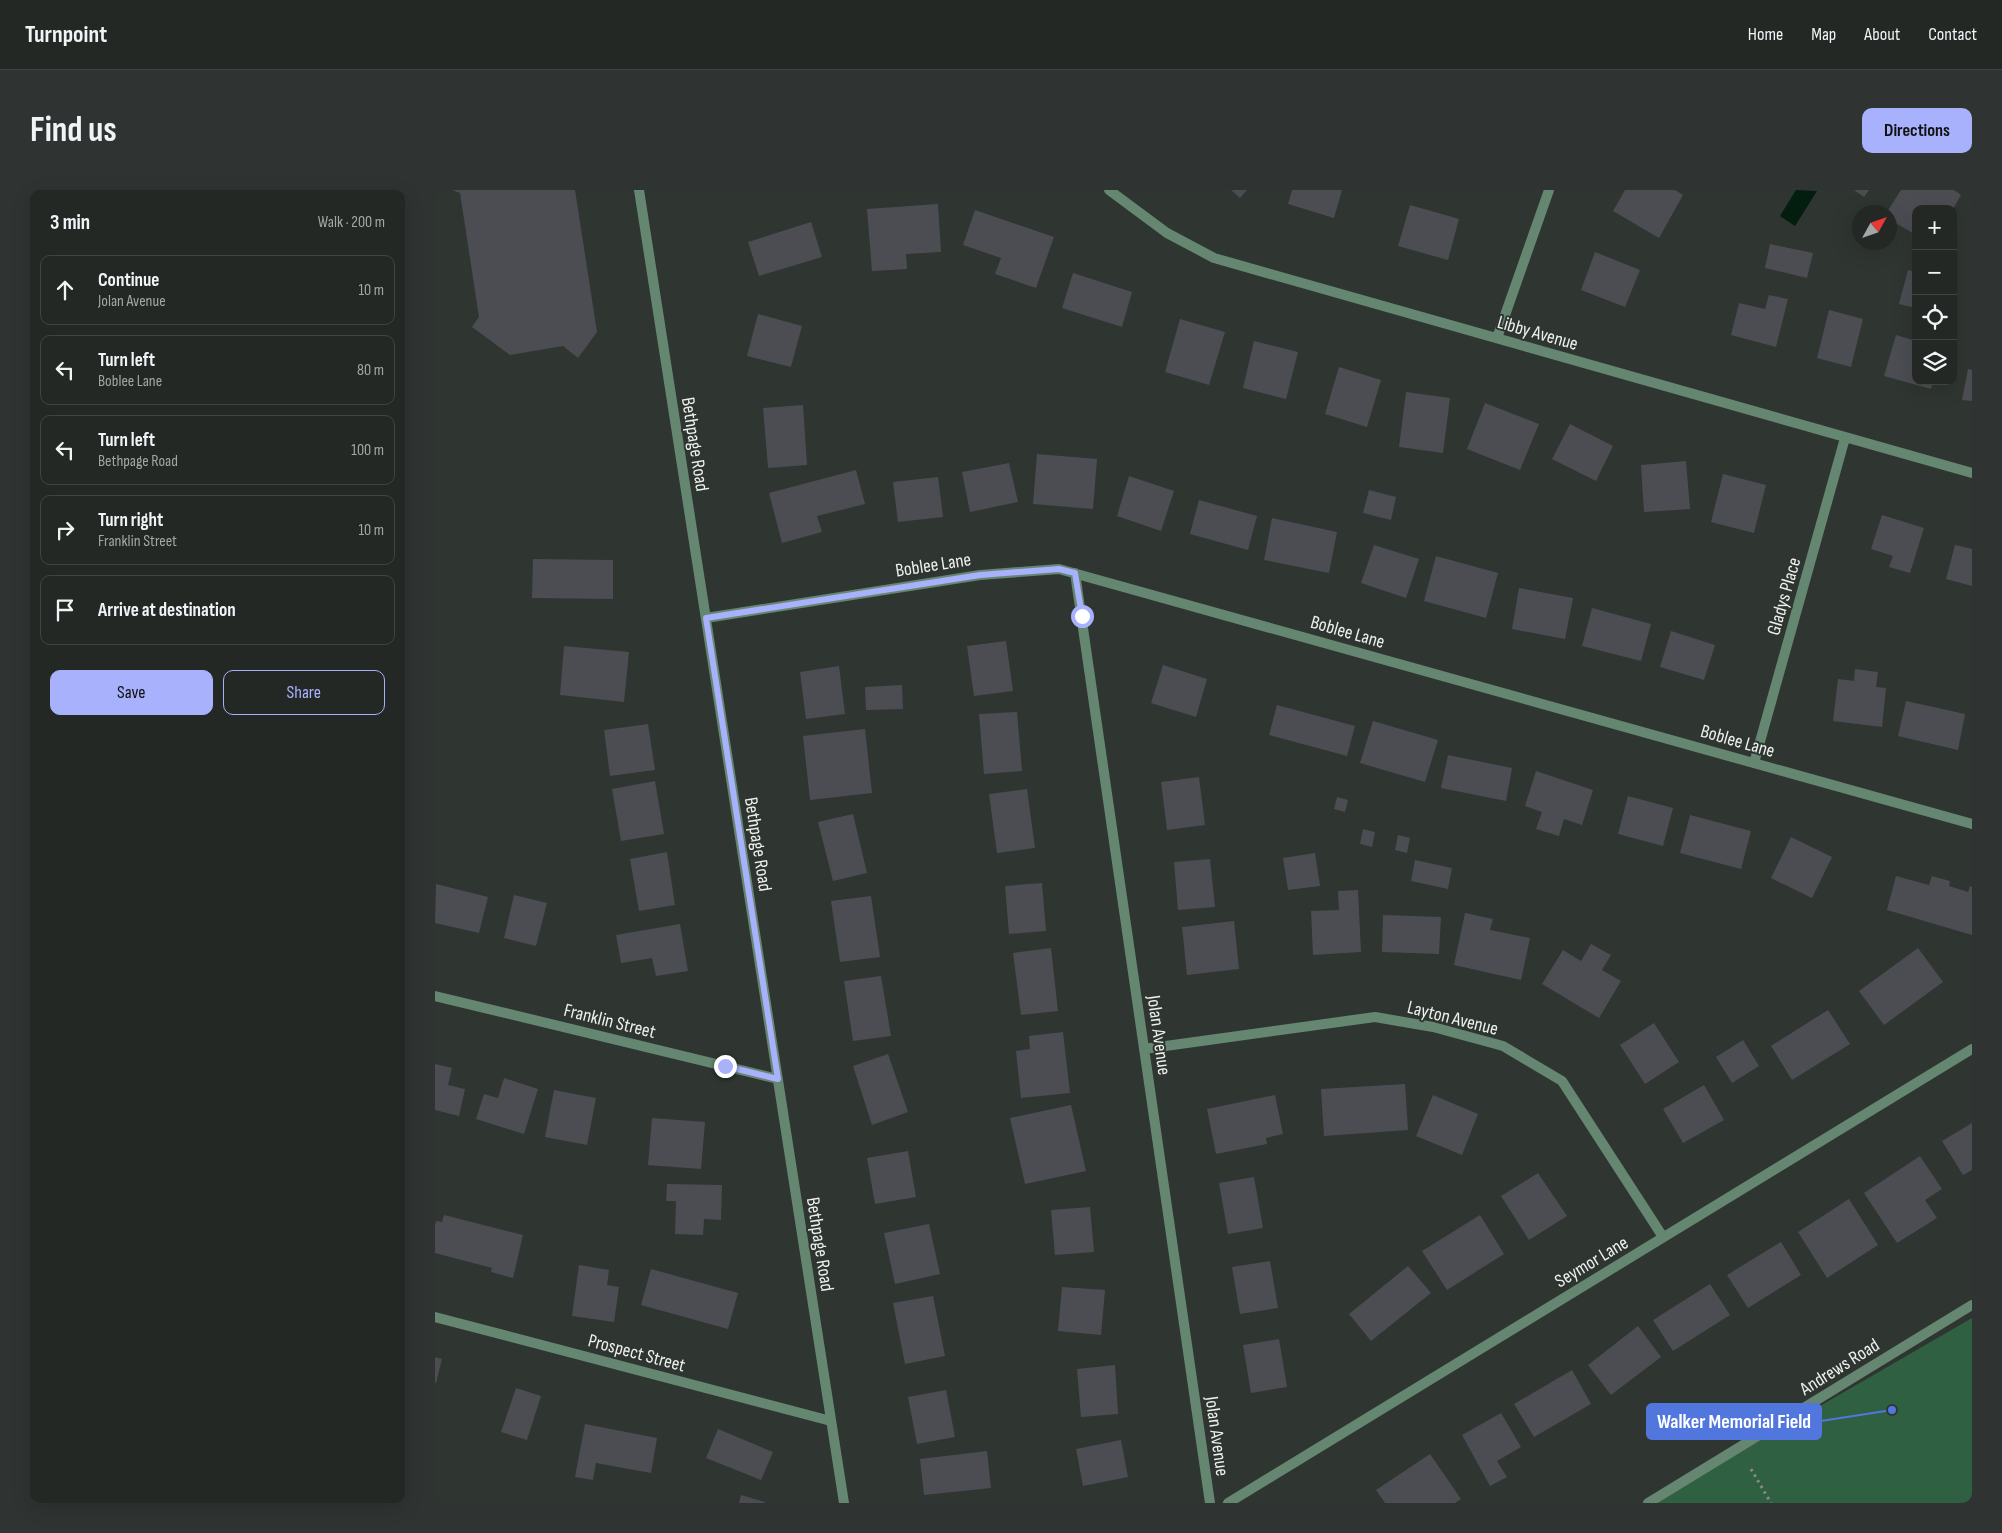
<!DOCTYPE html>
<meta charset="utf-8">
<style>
:root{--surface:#232825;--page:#2f3432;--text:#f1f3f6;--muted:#a3a6a7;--line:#404442;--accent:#a7b1fc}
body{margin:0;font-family:"Sofia Sans Condensed",sans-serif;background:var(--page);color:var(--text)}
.controls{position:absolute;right:15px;top:15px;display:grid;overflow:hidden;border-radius:10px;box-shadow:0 5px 20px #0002}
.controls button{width:45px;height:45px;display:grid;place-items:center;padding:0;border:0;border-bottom:1px solid var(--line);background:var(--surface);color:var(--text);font:25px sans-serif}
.compass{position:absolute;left:1417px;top:15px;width:45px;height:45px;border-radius:50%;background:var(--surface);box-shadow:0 5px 20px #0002;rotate:50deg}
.stop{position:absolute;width:15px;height:15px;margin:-11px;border:4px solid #a7b1fc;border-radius:50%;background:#fff}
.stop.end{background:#a7b1fc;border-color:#fff;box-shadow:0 1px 5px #0008}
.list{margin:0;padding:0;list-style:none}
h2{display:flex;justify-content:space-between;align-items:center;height:65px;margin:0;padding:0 20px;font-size:21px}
h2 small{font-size:16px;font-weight:400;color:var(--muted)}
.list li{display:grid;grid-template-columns:32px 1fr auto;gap:15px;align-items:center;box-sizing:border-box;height:70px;margin:0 10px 10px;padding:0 10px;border:1px solid var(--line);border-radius:10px}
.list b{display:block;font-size:19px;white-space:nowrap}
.list p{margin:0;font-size:16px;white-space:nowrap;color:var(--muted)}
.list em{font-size:16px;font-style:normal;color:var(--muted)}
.actions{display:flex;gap:10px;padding:15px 20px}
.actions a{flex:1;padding:11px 0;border:1px solid var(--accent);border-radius:10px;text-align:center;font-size:18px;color:var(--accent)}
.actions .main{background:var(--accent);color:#111}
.icon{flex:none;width:28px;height:28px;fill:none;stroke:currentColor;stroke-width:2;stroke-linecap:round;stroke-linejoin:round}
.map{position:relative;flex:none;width:1537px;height:1313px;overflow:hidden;border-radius:10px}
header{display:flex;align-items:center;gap:30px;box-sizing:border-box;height:70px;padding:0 25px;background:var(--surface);border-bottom:1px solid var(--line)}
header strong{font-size:24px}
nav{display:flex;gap:28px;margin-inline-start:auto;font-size:18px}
.intro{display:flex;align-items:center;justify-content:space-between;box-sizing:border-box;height:120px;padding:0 30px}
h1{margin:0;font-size:35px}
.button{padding:12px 22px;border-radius:10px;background:var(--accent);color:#111;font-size:18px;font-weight:700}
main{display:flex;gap:30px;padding:0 30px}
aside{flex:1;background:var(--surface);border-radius:10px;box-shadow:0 5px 20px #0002}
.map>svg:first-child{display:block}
</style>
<header>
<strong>Turnpoint</strong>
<nav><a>Home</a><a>Map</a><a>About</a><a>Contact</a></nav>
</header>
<div class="intro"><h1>Find us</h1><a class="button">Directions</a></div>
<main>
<aside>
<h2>3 min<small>Walk · 200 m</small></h2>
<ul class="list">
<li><svg class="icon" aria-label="ahead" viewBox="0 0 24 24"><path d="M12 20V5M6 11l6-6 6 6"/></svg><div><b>Continue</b><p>Jolan Avenue</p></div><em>10 m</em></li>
<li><svg class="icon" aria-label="left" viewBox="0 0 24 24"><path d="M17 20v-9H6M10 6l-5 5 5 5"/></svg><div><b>Turn left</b><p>Boblee Lane</p></div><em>80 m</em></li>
<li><svg class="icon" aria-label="left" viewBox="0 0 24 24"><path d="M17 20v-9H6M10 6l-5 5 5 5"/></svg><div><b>Turn left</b><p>Bethpage Road</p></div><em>100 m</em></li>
<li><svg class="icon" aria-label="right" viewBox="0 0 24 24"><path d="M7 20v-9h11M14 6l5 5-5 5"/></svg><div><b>Turn right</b><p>Franklin Street</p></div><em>10 m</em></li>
<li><svg class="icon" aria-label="arrive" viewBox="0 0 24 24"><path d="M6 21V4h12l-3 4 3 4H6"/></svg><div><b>Arrive at destination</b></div></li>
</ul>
<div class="actions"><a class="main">Save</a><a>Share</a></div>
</aside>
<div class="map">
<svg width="1537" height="1313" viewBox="0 0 1537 1313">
<rect width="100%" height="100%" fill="#2f3531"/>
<!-- green -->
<path fill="#306042" d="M1537,1128v185h-320z"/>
<!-- water -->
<path fill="#031d0e" d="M1361,0l21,1 -22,35 -15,-10z"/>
<!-- building -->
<path fill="#4c4d52" d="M17,0h123l22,142 -19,26 -15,-12 -53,9 -38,-28 7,-10 -19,-124z
M796,0h16l-7,8z
M857,0h50l-8,28 -46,-14z
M1190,0h50l8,5 -24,43 -46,-27z
M1419,0h15l-5,7z
M1466,0h53l7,5 -8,14h-37v26l-27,-16v-7h-2z
M503,14l3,48 -35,2 1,15 -35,2 -5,-62z
M975,15l49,14 -11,41 -50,-14z
M540,20l79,27 -18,51 -41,-14 6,-16 -38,-13z
M376,32l11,35 -63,19 -11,-34z
M1335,54l43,9 -6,25 -42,-10z
M1160,62l45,18 -15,37 -44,-17z
M1473,80l8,2v36l-17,-4z
M638,83l59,19 -10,35 -60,-19z
M1334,105l19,4 -12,48 -45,-12 8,-32 26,6z
M1394,120l34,9 -12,48 -34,-9z
M323,124l44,12 -11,41 -44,-11z
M745,129l45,13 -16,53 -44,-13z
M1461,145l20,6v40h17l-2,8 -47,-13z
M819,151l44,11 -12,47 -43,-11z
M904,177l42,13 -14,47 -42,-13z
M1533,179l4,1v31l-10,-1z
M971,202l44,6 -7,55 -44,-6z
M1050,213l54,21 -19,46 -53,-21z
M368,215l4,60 -39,3 -5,-60z
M1135,234l43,22 -17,35 -44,-22z
M602,264l60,5 -4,50 -60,-5z
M1251,271l4,48 -46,3 -3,-47z
M574,273l9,39 -48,10 -8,-40z
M421,280l9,34 -48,12 5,16 -40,11 -13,-50z
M1288,284l43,11 -12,48 -43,-11z
M694,286l45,15 -13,40 -44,-15z
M503,287l5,40 -45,5 -5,-40z
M934,300l27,7 -5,23 -28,-7z
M764,310l58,16 -9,34 -58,-16z
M1447,325l42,13 -14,45 -21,-6 4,-11 -22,-7z
M837,328l65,14 -8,41 -65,-13z
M939,355l45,14 -13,39 -45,-15z
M1520,355l17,4v37l-26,-7z
M1001,366l62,17 -12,45 -62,-17z
M98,369l80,1v39l-81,-1z
M1084,398l54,10 -8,41 -53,-10z
M1157,418l59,16 -10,37 -59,-15z
M1236,441l44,14 -11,35 -44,-13z
M571,451l7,50 -39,5 -7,-50z
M129,456l65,6 -5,50 -64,-7z
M728,475l44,14 -11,38 -45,-14z
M404,476l6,48 -39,5 -6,-47z
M1420,479l23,3 -2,15 10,1 -4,39 -49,-6 5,-42 16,2z
M467,495l1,24 -37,1 -1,-23z
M1471,511l59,13 -7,36 -60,-14z
M842,515l78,21 -8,30 -78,-21z
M582,522l5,59 -38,3 -5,-60z
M938,531l65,19 -13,42 -65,-19z
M213,534l7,46 -45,6 -6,-46z
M430,539l7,64 -62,7 -7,-64z
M1013,565l64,13 -6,33 -65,-13z
M1101,581l57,19 -11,35 -18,-6 -5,17 -23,-7 6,-17 -17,-6z
M764,587l6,48 -38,5 -6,-48z
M220,591l9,53 -43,7 -9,-52z
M592,599l8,59 -38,5 -8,-59z
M1193,606l45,12 -10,38 -45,-12z
M902,607l11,3 -3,12 -11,-3z
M418,624l14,59 -34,8 -15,-59z
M1255,625l61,16 -10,38 -61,-16z
M928,639l12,3 -3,15 -12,-3z
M963,645l12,3 -3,15 -12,-3z
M1356,647l41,20 -20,41 -41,-20z
M232,662l8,53 -36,6 -9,-52z
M880,663l5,33 -32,4 -5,-32z
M775,669l5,48 -37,3 -4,-48z
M980,670l37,8 -4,21 -37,-8z
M1461,686l33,9 3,-9 18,5 -1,5 19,6 2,-6 2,1v48l-85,-25z
M607,693l4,48 -37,3 -4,-48z
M1,694l52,13 -9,36 -44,-10z
M923,700l3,62 -48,3 -2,-44 28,-1 -1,-19z
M79,705l33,8 -11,43 -32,-8z
M436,706l9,61 -40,5 -9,-61z
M1030,723l28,6 -3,11 40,8 -9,42 -67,-15z
M948,725l58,2 -2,37 -57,-2z
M799,731l5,48 -52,6 -5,-48z
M245,734l8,47 -32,5 -4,-18 -31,5 -5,-28z
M1156,754l20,11 -9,15 19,11 -22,37 -57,-34 21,-34 18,11z
M616,758l7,63 -37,4 -8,-62z
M1483,758l25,34 -59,43 -25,-34z
M446,786l10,60 -38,5 -9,-60z
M1393,820l22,34 -58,36 -21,-34z
M1219,833l25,39 -34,22 -25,-39z
M628,842l7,61 -49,5 -5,-47 14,-2 -1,-13z
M1308,850l16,26 -27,17 -16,-26z
M453,864l20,58 -36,13 -19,-59z
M0,874l17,4 -4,17 17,4 -6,27 -24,-6z
M69,888l34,11 -14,45 -48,-15 8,-25 14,4z
M970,894l3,46 -84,6 -3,-47z
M1269,895l20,35 -41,23 -20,-34z
M119,900l42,8 -9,47 -42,-8z
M840,905l8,39 -17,4 1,6 -51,10 -9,-45z
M998,905l45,19 -16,41 -46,-19z
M636,915l15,66 -61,13 -15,-66z
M217,928l53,4 -4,47 -53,-4z
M1537,933v47l-9,5 -21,-34z
M473,961l8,46 -41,7 -8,-46z
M1485,966l22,33 -17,11 12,18 -40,25 -33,-50z
M1103,983l29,43 -38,24 -28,-44z
M819,987l9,51 -35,6 -9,-51z
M232,994l55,1 -1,35 -17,-1 -1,16 -28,-1 1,-33h-10z
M1414,1009l29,46 -51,33 -29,-46z
M655,1017l4,45 -39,3 -4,-45z
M9,1025l79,20 -10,43 -22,-6 1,-4 -57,-15v-27l1,-5 6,1z
M1045,1025l24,39 -57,36 -25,-39z
M494,1034l11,50 -45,10 -11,-51z
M1346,1052l20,33 -53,33 -21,-33z
M835,1071l8,47 -38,6 -8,-47z
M144,1075l30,5 -2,15 12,2 -5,35 -42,-6z
M973,1076l23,27 -60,48 -22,-27z
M216,1079l87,24 -10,36 -87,-24z
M1275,1094l20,31 -57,36 -20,-31z
M627,1097l43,3 -4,45 -43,-4z
M498,1106l12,60 -40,8 -12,-61z
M1203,1136l23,31 -50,38 -23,-30z
M844,1149l8,48 -36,6 -8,-48z
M0,1167l7,2 -6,24h-1z
M680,1175l3,49 -37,3 -4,-48z
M1137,1180l19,34 -57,33 -20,-33z
M81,1198l25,8 -14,44 -26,-8z
M511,1200l9,47 -38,7 -9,-47z
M1066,1223l20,34 -24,14 10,16 -17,9 -28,-51z
M150,1234l72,14 -6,35 -55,-10 -3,17 -18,-3z
M283,1239l55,23 -12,28 -55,-22z
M686,1250l7,37 -45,9 -7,-37z
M552,1261l4,37 -67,7 -4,-36z
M995,1264l31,45 -6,4h-70l-9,-13z
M306,1305l24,7v1h-26z"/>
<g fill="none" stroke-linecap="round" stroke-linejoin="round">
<!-- path -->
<path stroke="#868b87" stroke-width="3" stroke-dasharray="2.5 4" stroke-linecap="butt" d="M1316,1279l20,34"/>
<!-- minor -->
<path stroke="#658670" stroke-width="10" d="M204,0l205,1313
M674,0l58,43 47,25 758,215
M1062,148l52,-148
M640,383l135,930
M271,428l274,-43 79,-6 913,255
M1319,573l91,-325
M0,806l343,83
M709,859l231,-32 58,10 70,19 59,35 101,156
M0,1127l396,104
M793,1313l744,-454
M1213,1313l324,-198"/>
</g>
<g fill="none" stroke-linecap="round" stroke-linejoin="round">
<!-- route -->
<path stroke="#a7b1fc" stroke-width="6" d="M290,876l53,13 -72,-461 274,-43 79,-6 16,4 7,43"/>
</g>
<g text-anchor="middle" stroke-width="4" stroke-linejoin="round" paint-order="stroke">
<!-- street labels -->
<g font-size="19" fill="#edf1ee" stroke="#2f3531">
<text transform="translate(1103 142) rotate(16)" y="7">Libby Avenue</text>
<text transform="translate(261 254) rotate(81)" y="7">Bethpage Road</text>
<text transform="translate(498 374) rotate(-9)" y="7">Boblee Lane</text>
<text transform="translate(1348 406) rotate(-74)" y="7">Gladys Place</text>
<text transform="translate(913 441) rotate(16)" y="7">Boblee Lane</text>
<text transform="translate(1303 550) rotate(16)" y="7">Boblee Lane</text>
<text transform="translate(324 654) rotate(81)" y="7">Bethpage Road</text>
<text transform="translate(1018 827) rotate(14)" y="7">Layton Avenue</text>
<text transform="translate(175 830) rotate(14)" y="7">Franklin Street</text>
<text transform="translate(725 845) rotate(82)" y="7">Jolan Avenue</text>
<text transform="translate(386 1054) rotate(81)" y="7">Bethpage Road</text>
<text transform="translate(1156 1071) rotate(-31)" y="7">Seymor Lane</text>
<text transform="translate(202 1162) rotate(15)" y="7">Prospect Street</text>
<text transform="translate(1404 1176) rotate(-32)" y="7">Andrews Road</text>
<text transform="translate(783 1246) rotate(82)" y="7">Jolan Avenue</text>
</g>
</g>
<!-- callouts -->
<path fill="none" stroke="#5177de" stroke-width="2" d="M1457 1220L1386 1231"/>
<circle fill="#5177de" stroke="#2f3531" stroke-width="2" cx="1457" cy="1220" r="5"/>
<rect fill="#5177de" stroke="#5177de" stroke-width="2" x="1212" y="1214" width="174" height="35" rx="5"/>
<g font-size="20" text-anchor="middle" font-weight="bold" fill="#fff">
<text x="1299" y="1238">Walker Memorial Field</text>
</g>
</svg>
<div class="controls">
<button>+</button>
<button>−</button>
<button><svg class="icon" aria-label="locate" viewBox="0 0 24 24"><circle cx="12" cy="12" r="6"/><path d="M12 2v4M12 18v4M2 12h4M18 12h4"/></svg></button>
<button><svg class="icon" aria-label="layers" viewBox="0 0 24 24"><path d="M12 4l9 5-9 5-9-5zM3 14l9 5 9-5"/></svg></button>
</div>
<svg class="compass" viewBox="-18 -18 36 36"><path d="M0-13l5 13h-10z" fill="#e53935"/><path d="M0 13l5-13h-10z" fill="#a3a6a7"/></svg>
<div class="stop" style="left:647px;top:426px"></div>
<div class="stop end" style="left:290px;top:876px"></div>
</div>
</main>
